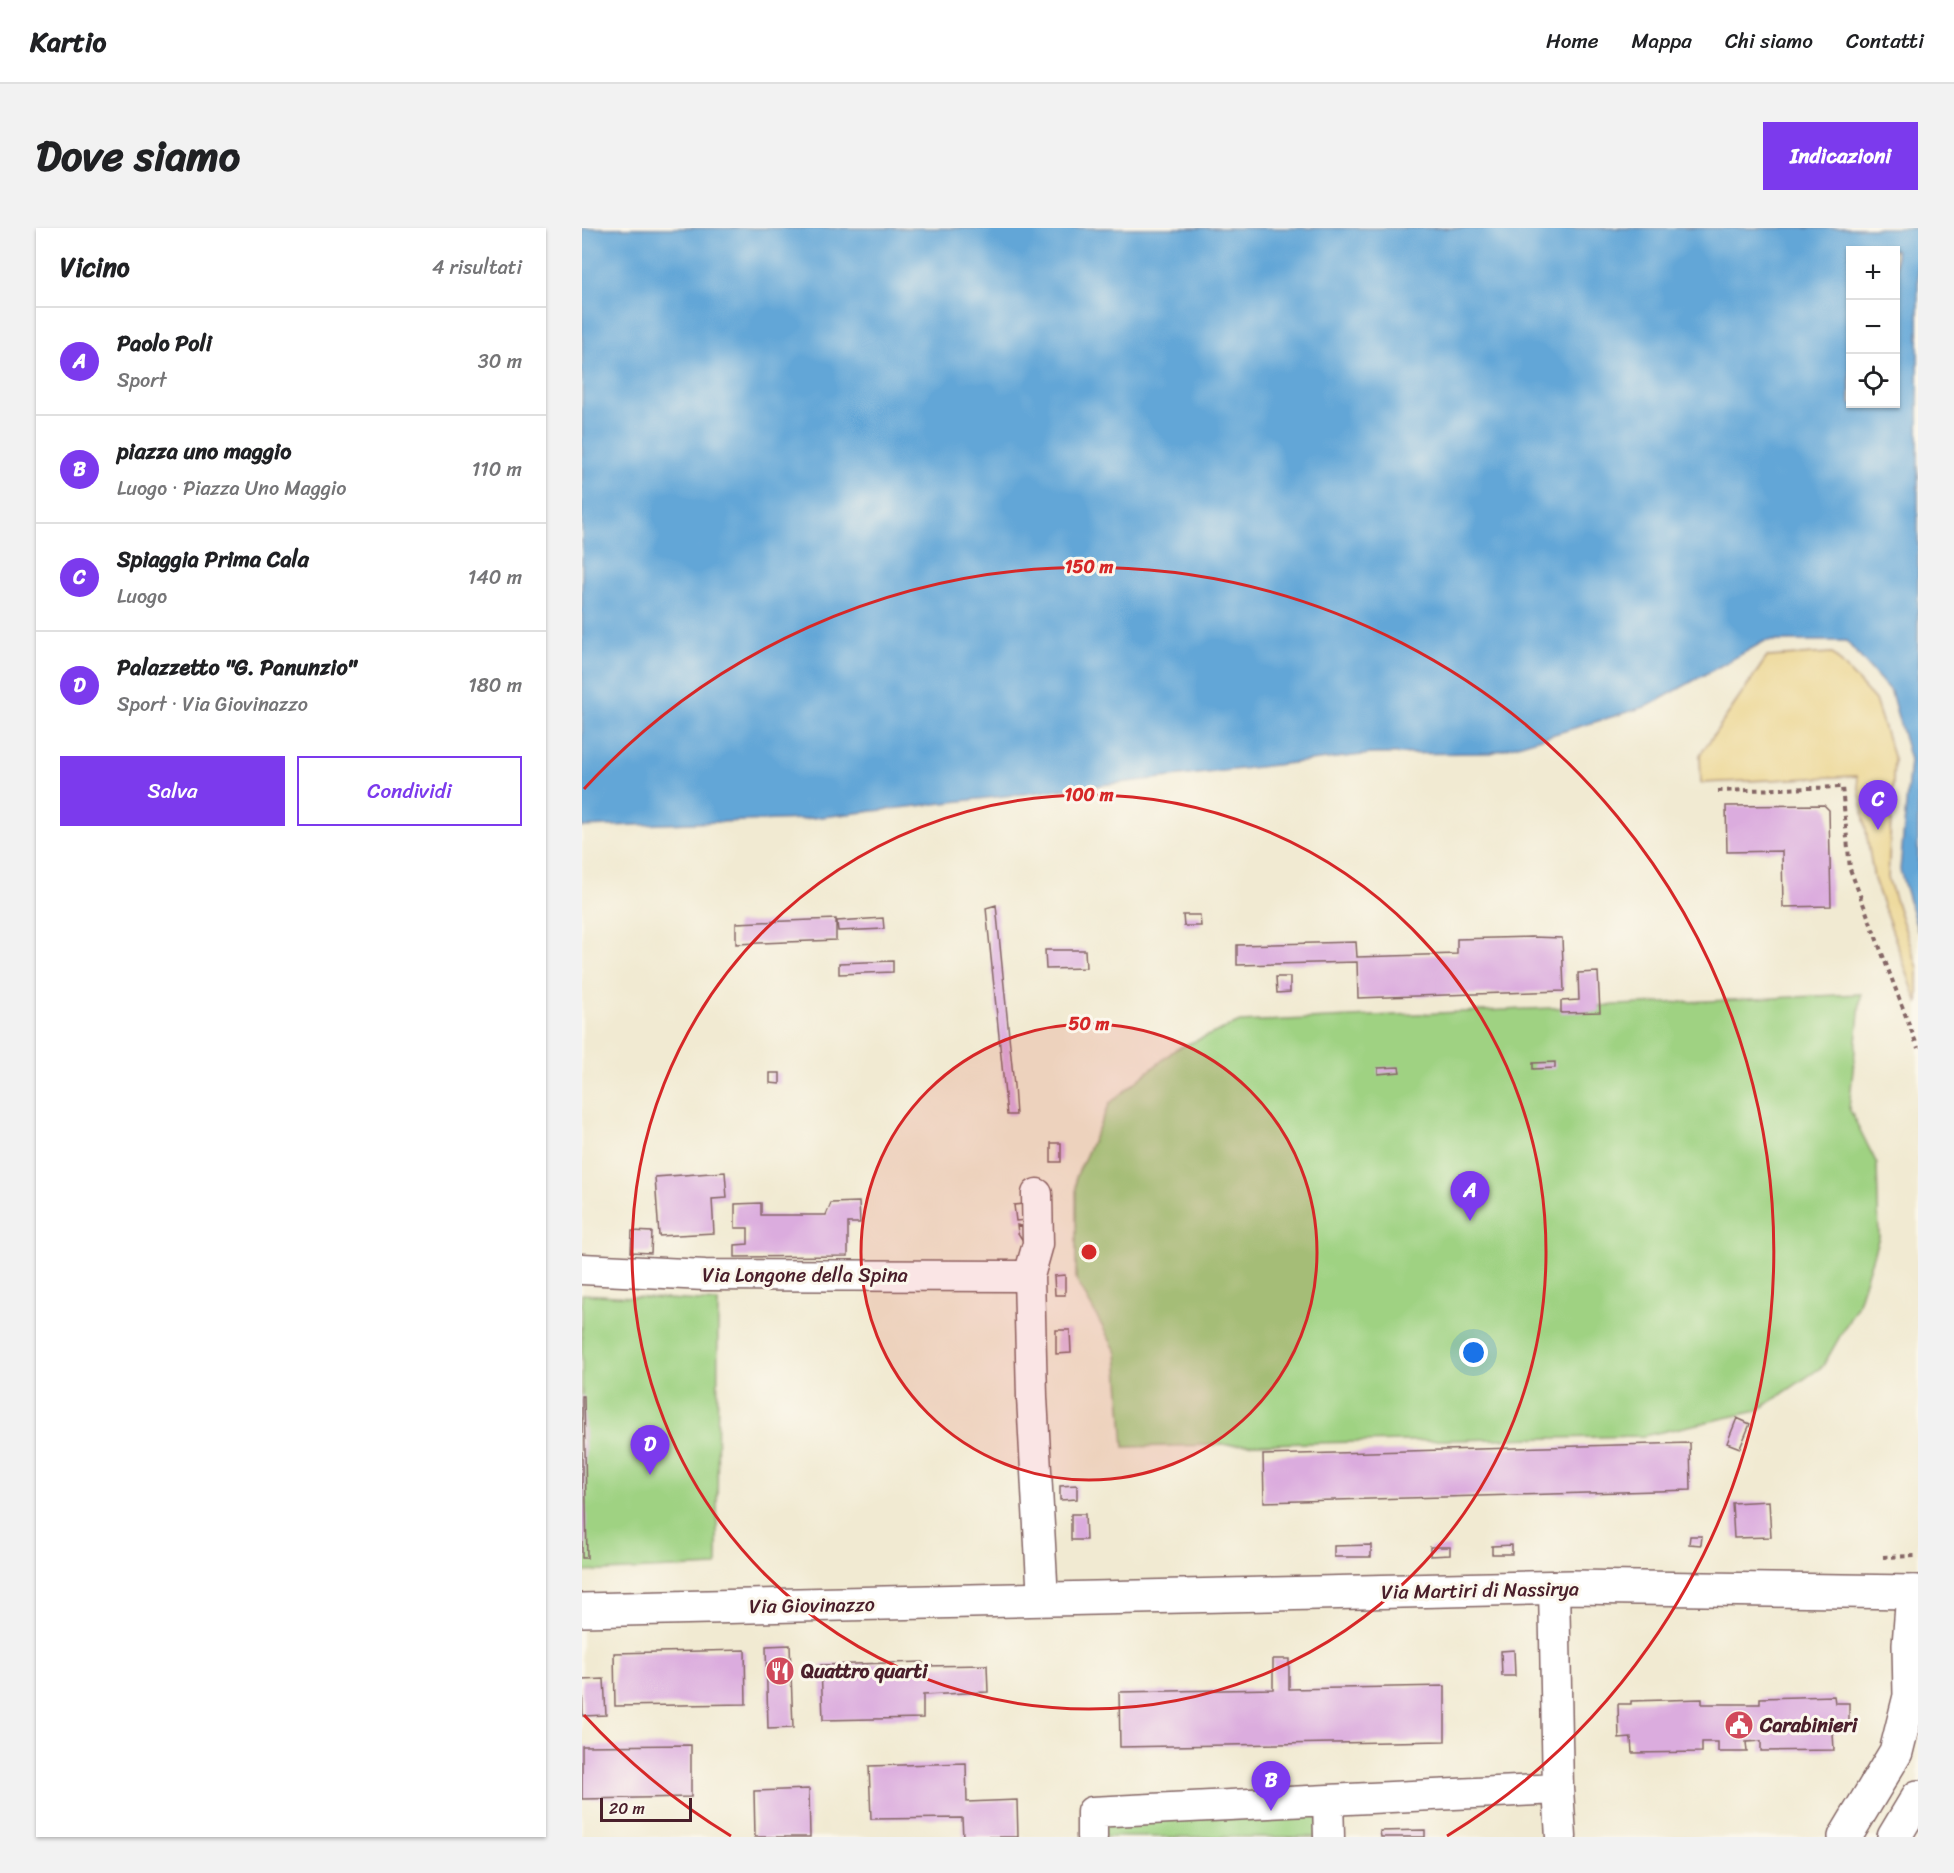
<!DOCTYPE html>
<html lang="it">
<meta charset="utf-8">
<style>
:root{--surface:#fff;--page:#f2f2f2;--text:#202124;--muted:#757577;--line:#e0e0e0;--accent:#7c3aed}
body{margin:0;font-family:Sriracha,sans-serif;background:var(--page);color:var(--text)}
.controls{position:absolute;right:18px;top:18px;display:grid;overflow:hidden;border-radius:0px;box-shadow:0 2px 4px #0004}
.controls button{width:54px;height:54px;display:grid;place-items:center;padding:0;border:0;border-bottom:2px solid var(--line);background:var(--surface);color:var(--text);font:30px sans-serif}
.scale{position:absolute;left:18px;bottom:15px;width:92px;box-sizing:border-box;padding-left:6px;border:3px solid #4a1f2b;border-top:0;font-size:16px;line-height:21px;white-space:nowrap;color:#4a1f2b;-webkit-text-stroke:4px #fbf7ec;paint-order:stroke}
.you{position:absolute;left:892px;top:1125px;width:21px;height:21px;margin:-15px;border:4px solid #fff;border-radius:50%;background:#1a73e8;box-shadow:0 0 0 9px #1a73e833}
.badge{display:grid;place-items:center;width:39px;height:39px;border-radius:50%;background:var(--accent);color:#fff;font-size:20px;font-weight:700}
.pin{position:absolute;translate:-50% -50px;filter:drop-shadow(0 2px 3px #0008)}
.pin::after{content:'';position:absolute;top:32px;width:21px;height:18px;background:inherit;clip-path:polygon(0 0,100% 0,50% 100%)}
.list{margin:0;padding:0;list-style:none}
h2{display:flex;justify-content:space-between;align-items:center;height:78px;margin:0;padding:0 24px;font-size:26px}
h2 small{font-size:20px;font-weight:400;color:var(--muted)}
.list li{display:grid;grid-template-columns:39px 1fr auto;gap:18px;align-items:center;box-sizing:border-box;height:108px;padding:0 24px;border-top:2px solid var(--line)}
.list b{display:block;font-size:22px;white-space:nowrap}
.list p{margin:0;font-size:20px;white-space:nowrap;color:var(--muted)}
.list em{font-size:20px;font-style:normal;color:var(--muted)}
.actions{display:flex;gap:12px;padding:18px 24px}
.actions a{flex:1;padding:14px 0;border:2px solid var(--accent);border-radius:0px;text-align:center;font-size:21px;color:var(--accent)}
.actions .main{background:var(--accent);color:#fff}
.icon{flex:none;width:33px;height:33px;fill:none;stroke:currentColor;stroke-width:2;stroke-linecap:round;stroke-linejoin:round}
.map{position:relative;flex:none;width:1336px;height:1609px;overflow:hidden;border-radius:0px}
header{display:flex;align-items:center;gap:36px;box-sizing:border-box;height:84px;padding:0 30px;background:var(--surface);border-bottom:2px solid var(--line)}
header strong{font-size:28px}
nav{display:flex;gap:33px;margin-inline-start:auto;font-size:21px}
.intro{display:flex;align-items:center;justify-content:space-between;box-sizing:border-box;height:144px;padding:0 36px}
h1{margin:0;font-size:42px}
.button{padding:15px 27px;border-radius:0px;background:var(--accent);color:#fff;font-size:21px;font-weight:700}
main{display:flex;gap:36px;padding:0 36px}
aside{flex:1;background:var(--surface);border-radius:0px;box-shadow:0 2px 4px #0004}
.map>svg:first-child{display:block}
</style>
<header>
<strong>Kartio</strong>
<nav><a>Home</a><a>Mappa</a><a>Chi siamo</a><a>Contatti</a></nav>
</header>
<div class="intro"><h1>Dove siamo</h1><a class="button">Indicazioni</a></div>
<main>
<aside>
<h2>Vicino<small>4 risultati</small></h2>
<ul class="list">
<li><span class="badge">A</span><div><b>Paolo Poli</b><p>Sport</p></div><em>30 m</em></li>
<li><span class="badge">B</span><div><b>piazza uno maggio</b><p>Luogo · Piazza Uno Maggio</p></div><em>110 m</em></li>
<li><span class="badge">C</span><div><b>Spiaggia Prima Cala</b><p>Luogo</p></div><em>140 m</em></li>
<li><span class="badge">D</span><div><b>Palazzetto &quot;G. Panunzio&quot;</b><p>Sport · Via Giovinazzo</p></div><em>180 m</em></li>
</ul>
<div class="actions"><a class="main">Salva</a><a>Condividi</a></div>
</aside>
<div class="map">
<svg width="1336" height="1609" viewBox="0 0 1336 1609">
<rect width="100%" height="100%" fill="#fbf7ec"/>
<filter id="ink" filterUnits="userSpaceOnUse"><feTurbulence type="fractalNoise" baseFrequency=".0167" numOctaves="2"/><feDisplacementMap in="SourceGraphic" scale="12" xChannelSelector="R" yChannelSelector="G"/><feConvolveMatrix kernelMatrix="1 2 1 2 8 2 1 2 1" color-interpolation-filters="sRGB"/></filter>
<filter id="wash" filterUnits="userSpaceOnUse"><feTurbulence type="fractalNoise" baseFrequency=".008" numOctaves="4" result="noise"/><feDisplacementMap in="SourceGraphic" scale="24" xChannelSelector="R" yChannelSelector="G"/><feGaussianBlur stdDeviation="1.35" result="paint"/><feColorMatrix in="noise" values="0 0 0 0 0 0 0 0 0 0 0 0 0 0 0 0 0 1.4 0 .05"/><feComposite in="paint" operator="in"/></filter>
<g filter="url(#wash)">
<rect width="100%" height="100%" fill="#f1ead2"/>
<!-- green -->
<path fill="#9fd282" stroke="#747856" stroke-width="1.5" d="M1279,766l-12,114 28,56 2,73 -22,69 -34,60 -66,45 -114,25 -519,11 -7,-94 -41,-74v-102l34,-74 66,-54 64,-27z
M0,1066l136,8 -1,264 -135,6z
M736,1582l1,27h-219v-16z"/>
<!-- sand -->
<path fill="#eeda9e" stroke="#9c7c64" stroke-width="1.5" d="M1250,425l43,47 19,59 -6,119 30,90v36l-44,-125 -17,-103 -156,7 -1,-28 67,-98z"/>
<!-- water -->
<path fill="#62a6d7" stroke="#566281" stroke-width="1.5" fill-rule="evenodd" d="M0,0h1336v704l-18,-62 10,-110 -19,-68 -45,-51h-81l-117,65 -157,47 -120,1 -567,65 -222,8zM1268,22h46v154h-46z"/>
<g id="blocks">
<!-- building -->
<path fill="#dbacde" d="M1242,577l5,5 2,96 -48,1 -1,-56 -55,1 -1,-46z
M414,677l18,181 2,29h-9l-21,-207z
M601,687h17l1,11h-17z
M301,690l1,11 -46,2 -1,-10z
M254,691v21l-100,4v-21z
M950,709l30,1 2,53 -206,7 -1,-36 -120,3v-20l119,-3 1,15 100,-3v-15z
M463,722h40l1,18 -40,1z
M311,733v11l-54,2v-11z
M1016,744l2,40 -39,1v-12l18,-1 -1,-27z
M694,749h14v15l-13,1z
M973,834v6l-22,1v-6z
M817,839l1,5 -22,2v-6z
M188,845h10v11l-10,-1z
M469,915h10v19h-10z
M143,944l2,26 -15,1 2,34 -55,3 -4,-59z
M277,974l1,21h-12v33l-113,1v-12l13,-1v-16h-13v-24l26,-1v12h65l5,-12z
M442,976l2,16 -10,1 -2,-16z
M435,997l11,3 -5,13 -5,-8z
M50,1003l20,1 -1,21 -20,-1z
M483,1047v20h-10l-1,-19z
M474,1102h14l1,23 -15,1z
M0,1168h2l3,162h-5z
M1155,1190l13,6 -10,24 -13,-5z
M1108,1215l1,47 -427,12 -1,-47z
M495,1257v14l-17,1v-14z
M1187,1273l2,36 -37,1 -2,-35z
M489,1286h14l1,26h-15z
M1108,1308h12l-1,9 -12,-1z
M789,1317v12h-37v-11z
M930,1317v9h-20v-8z
M848,1319h20v8l-20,1z
M208,1417l3,83 -25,1 -2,-83z
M163,1422l1,54 -131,2 -1,-53z
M932,1422l1,26h-13l-1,-25z
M691,1431h16v30l156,-3v55l-325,6 -1,-55 154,-3z
M341,1434v4l64,-1 1,27 -65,3v23l-100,2 -2,-55z
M22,1451l2,36 -23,1 -1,-36z
M1252,1468l1,7h14v29l-16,1 1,17 -73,1v-10l-15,1 1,10h-29v-10h-16v10l-70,1 -1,-15 -12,1 -1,-35h13v-3l71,-2v5h58v-6z
M109,1517v52l-109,2v-53z
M384,1535l1,39 50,-2 1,37h-55l-1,-19 -91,1 -2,-53z
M227,1561l1,48h-55l-1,-46z
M843,1602v7h-44l-1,-6z"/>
</g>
</g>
<g filter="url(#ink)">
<use href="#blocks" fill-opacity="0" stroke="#846665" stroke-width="1.5"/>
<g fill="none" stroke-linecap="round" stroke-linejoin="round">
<!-- minor casing -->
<g stroke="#846665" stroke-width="33">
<path id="minor" d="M455,966l1,50 -9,32 3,121 11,203
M0,1041l123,6 324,1
M972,1359l4,202 3,48
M746,1572l230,-11
M510,1609v-25l236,-12 1,37"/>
</g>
<!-- tertiary casing -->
<g stroke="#846665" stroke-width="36">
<path id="tertiary" d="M0,1382l990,-23 341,5"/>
</g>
<!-- secondary casing -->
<g stroke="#846665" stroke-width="36">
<path id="secondary" d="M1263,1609l51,-85 14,-56 -1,-51 4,-53h5
M1312,1609l24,-40"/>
</g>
<!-- path -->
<path stroke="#846665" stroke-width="4" stroke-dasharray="4.5 4.5" stroke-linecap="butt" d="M1136,563l124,-4 8,82 68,179
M1301,1329l35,-1"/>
<!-- minor -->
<use href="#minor" stroke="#fff" stroke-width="30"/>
<!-- tertiary -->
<use href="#tertiary" stroke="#fff" stroke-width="33"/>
<!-- secondary -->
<use href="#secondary" stroke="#fff" stroke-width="33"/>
</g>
</g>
<!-- distance rings -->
<circle cx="507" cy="1024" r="228" fill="#d62828" fill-opacity=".12"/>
<g fill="none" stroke="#d62828" stroke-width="3">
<circle cx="507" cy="1024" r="228"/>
<circle cx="507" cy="1024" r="457"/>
<path d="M149 1608A685 685 0 0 1 2 1487M2 561A685 685 0 1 1 865 1608"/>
</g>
<!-- icons -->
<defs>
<g id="restaurant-disc" transform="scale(1.5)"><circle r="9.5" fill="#d1495b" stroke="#fbf7ec"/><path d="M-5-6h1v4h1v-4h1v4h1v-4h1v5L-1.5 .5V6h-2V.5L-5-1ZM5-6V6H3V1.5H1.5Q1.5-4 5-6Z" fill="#fff"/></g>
<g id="civic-disc" transform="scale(1.5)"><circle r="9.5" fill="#d1495b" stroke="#fbf7ec"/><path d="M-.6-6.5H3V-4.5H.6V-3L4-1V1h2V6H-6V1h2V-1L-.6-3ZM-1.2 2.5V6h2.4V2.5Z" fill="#fff"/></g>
</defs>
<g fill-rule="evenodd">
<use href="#restaurant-disc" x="198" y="1443"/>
<use href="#civic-disc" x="1157" y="1497"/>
</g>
<g text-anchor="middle" stroke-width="6" stroke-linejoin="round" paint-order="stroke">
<!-- street labels -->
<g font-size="20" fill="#4a1f2b" stroke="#fbf7ec">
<text x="223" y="1054">Via Longone della Spina</text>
<text transform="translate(898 1362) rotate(-1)" y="7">Via Martiri di Nassirya</text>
<text transform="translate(230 1377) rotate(-1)" y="7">Via Giovinazzo</text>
</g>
<!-- poi labels -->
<g font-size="20" font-weight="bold" fill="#4a1f2b" stroke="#fbf7ec" text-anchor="start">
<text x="219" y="1450">Quattro quarti</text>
<text x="1178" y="1504">Carabinieri</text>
</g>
</g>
<circle cx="507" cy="1024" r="9" fill="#d62828" stroke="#fbf7ec" stroke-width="3"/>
<g font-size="18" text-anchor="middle" font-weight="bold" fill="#d62828" stroke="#fbf7ec" stroke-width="6" stroke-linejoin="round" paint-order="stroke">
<text x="507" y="345">150 m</text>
<text x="507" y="573">100 m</text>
<text x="507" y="802">50 m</text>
</g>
</svg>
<div class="controls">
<button>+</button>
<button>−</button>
<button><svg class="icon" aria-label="locate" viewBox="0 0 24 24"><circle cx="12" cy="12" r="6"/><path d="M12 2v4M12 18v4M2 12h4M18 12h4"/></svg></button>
</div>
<div class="scale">20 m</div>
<div class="you"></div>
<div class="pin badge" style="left:888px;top:993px">A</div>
<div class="pin badge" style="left:689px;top:1583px">B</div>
<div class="pin badge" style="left:1296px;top:602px">C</div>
<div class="pin badge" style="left:68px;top:1247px">D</div>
</div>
</main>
